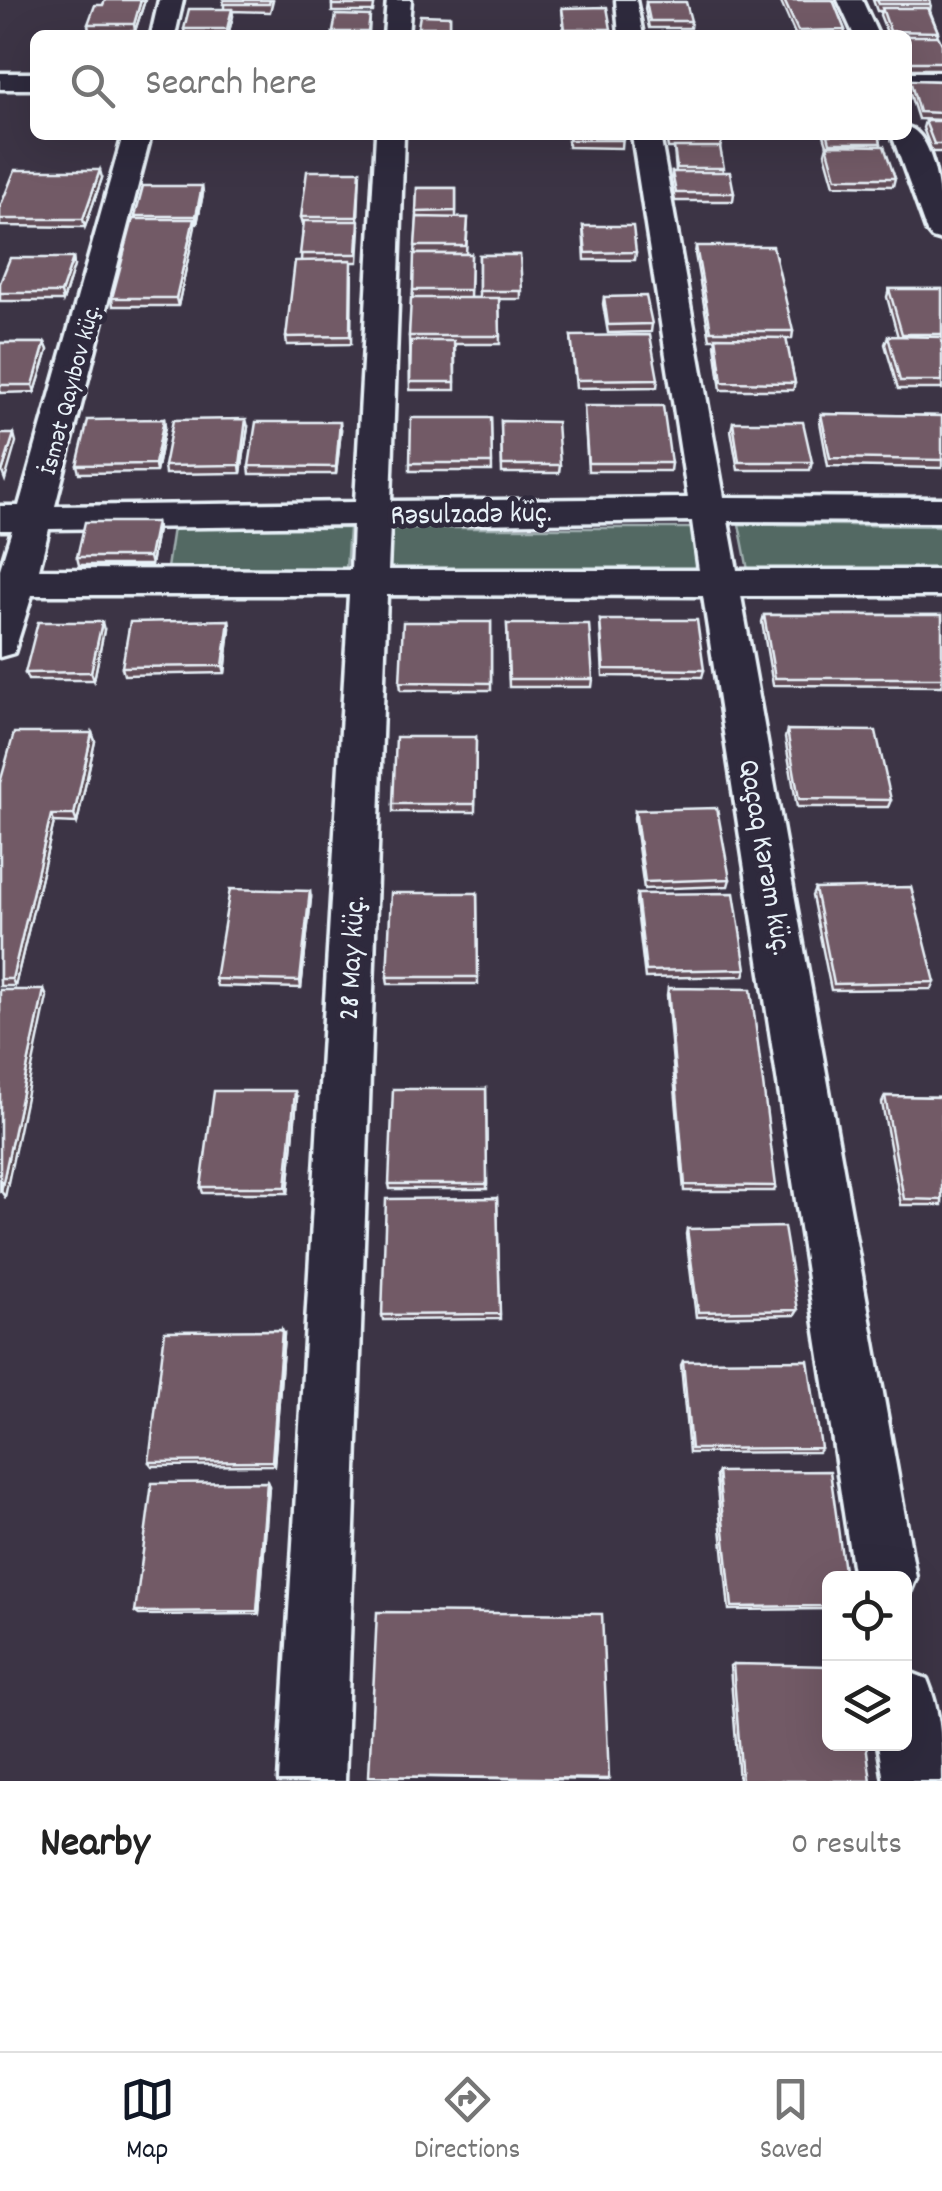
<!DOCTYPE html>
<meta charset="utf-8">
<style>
:root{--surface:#fff;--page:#f6f6f6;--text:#222;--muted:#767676;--line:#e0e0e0;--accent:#111827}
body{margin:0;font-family:Dekko,sans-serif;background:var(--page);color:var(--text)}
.controls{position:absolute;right:30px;bottom:30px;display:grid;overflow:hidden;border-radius:15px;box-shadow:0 10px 40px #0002}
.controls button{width:90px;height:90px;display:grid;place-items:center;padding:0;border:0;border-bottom:2px solid var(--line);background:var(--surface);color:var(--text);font:50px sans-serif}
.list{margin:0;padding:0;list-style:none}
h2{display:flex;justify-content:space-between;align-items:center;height:130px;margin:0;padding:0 40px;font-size:42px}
h2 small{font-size:32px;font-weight:400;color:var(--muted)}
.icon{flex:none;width:55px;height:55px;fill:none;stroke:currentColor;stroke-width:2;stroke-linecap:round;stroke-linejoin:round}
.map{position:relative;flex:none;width:942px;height:1781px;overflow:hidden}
.search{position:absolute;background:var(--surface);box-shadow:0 10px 40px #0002;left:30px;right:30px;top:30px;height:110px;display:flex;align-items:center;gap:25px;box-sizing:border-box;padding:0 35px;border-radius:15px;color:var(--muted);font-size:38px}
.sheet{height:270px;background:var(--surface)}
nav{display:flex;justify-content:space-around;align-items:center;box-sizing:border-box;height:140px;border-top:2px solid var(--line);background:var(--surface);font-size:28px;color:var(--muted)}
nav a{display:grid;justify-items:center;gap:5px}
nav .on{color:var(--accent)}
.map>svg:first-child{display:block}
</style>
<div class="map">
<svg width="942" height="1781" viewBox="0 0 942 1781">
<rect width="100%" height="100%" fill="#3c3445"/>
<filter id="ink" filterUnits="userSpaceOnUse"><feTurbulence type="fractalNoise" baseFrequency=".01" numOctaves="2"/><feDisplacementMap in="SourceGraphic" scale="20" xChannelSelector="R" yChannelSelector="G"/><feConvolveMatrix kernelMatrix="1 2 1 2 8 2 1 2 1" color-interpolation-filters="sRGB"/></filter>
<g filter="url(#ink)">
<!-- green -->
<path fill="#536963" stroke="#9eadae" stroke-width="2.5" d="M739,524l203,2v43l-194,1z
M173,528h176l-3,41 -179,-1z
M387,528h305l7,43 -315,1z"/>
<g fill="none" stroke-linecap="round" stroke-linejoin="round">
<!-- minor casing -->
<g stroke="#e8f1f8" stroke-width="7">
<path id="minor" d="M159,0h24l-8,35h-24z
M387,0h24l-3,35h-24z
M616,0h20l7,35h-24z
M838,0h24l16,35h-24z
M907,72h35v16h-35z
M0,73h35v16h-35z
M907,127c31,8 35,88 35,114l-10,-3 -5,-6 -35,-97h15z
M123,135h28l-96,371 300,-4 21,-367h28l-13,366 297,-3 -56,-363h28l64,362 218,1v24l-214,-1 9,49h205v26h-201l175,982 -9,22 -3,-22h-50l-151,-982 -316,-1 -42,1186h-66l70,-1186h-317l-18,58 -14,4v-88l12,-39h-12v-24h19zM692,521l7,49h-311l2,-45zM353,525l-2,45 -312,-1 10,-40z
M904,1670l23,9c14,34 15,66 15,102h-58l-6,-37h26z"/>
</g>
<!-- minor -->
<use href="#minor" fill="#2f2a3d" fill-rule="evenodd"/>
</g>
<!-- wall -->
<path fill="#624d58" stroke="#e8f1f8" stroke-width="2.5" d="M105,0h40l-10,31h-46l-1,-7 15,-19z
M224,0h49l-3,12 -38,-1 1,5 -5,19h-43l-1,-6 40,-20z
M332,0h43l-2,12h-41z
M780,0h53l12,30 -1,5 -49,-1z
M873,0h57l1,4 -1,7 8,21 -1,4 5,8v25h-35v-34h-19l-8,-20 1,-4h-4z
M646,2l45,19 -1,7h-41l-4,-19z
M562,8l49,21v4h-47z
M370,16l-1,19h-36v-3z
M450,16v18h-31l-1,-7z
M910,80l32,1v39l-24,-1 -10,-31z
M925,121h17v31h-10l-9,-24z
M568,135h55l-1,13 -54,-1z
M666,135h55l1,6 -2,7 3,24 11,21 -1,8h-58l-4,-21 1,-8h4l-2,-24h-6z
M824,135h55l2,11 14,32 -2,8 -59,-1 -9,-32 2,-8z
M360,171l-2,50 2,7 -2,34h-6l-1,82 -64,1 -1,-8 15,-76 2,-37 -2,-7z
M102,178l-17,49 -85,-1v-19z
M202,186l1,7 -6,31h-2l-17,82h-65l-1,-8 23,-79v-3z
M417,188h39v30h12l-2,36h-51l2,-35z
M583,226l53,26 -1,8h-50z
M696,246l97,85 -1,8h-6l9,44 -2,7h-72l-6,-45 1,-6h-6l-15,-85z
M471,254l-1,44h9v-43h41l1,44h-22l1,45h-45v46h-45l-1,-54 4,-46z
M73,258l1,8 -11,35h-63v-18z
M889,289h53v100h-44l-13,-45 3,-8 10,1 -11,-40z
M604,297l48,27 -1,8 -43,1 -5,-29z
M571,336l87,43 -1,8 -81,1z
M0,343h45l3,7 -13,42 -35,1z
M584,406l87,57 -1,8h-82z
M821,414l121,2v52l-114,-2 -8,-44z
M491,418l1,53h-82v-8z
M164,419l1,8 -9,45 -77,1 -2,-8z
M501,421l59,44 -1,8h-57z
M733,422l79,40 -2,8h-72l-7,-40z
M248,427l-7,46 -76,1 -1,-8z
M341,430l-5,44h-86l-1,-8z
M156,522l1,7 -6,36h-72l-2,-8z
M764,615h178v71l-169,-1 -11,-63z
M229,620l1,8 -5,45 -101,2 -2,-8z
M600,620l104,50 -2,7 -99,-1z
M491,622v68h-90l-1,-8z
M507,624l86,55 -1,8h-83z
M104,630l-10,50h-66l-3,-7z
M787,730l104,70 -3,7h-91l-12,-69z
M92,733l3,8 -18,82 -23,-1 -39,164h-15v-203z
M476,737l-1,75h-82v-8z
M635,810l95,69 -2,7 -84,3 -10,-71z
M815,889l120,93 -3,7 -101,1 -19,-94z
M477,893l1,91h-90l-1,-7z
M637,894l109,75 -2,7 -99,2 -9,-77z
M311,898l-10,90 -84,-2 -2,-7z
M668,988l108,198 -2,5h-90l-17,-196z
M486,1089l1,100h-97l-1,-5z
M885,1096l57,1v108h-41l-19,-102z
M297,1098l-9,95h-85l-2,-6z
M497,1198l3,121 -117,1 -1,-5z
M687,1229l111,81 -3,5 -99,2 -10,-83z
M284,1334l-10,131 -122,1 -3,-4z
M683,1361l138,87 -3,4 -129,1 -8,-88z
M718,1472l112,106v31l-101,1 -13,-134z
M267,1482l2,4 -10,128 -120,1 -4,-3z
M733,1664l138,117h-132l-9,-115z
M369,1776l240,3 -1,1z"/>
<!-- shaded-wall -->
<path fill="#503f47" stroke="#e8f1f8" stroke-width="2.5" d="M141,0h4l-10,31 -1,-7z
M232,9l1,7 -5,19 -1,-6z
M100,170l2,8 -17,49 -2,-8z
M202,186l1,7 -6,31 -1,-8z
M194,219l1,8 -17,79 -2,-8z
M73,258l1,8 -11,35 -2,-8z
M45,343l3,7 -13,42 -2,-7z
M164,419l1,8 -9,45 -1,-8z
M246,419l2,8 -7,46 -1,-8z
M340,422l1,8 -5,44v-7z
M14,434l2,8 -11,38 -3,-8z
M156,522l1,7 -6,36 -2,-8z
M229,620l1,8 -5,45 -2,-7z
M102,622l2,8 -10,50 -3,-8z
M92,733l3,8 -18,82 -3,-8z
M51,815l3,7 -39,164 -3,-7z
M310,891l1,7 -10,90 -1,-7z
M44,990l3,7 -42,200 -4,-6z
M295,1091l2,7 -9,95 -2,-6z
M282,1330l2,4 -10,131 -2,-4z
M267,1482l2,4 -10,128 -2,-3z"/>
<!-- building -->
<path fill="#725a66" stroke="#e8f1f8" stroke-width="2.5" d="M105,0h36l-7,24h-46l7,-19h8z
M224,0h46l-1,4h-46z
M332,0h41v5h-41z
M784,0h49l12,30 -47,1z
M877,0h53l1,4h-52z
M646,2h40l5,19h-41z
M607,7l4,22h-46l-3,-21z
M882,8h46l10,24 -48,-1z
M189,9h43l-5,20h-43z
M336,15l34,1 -2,16h-35z
M420,15l30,1v11h-32z
M562,33h51l1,2h-51z
M907,36h31l4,8v18h-35z
M910,80l32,1v32l-23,-1z
M925,121h17v23h-8z
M568,135h55v5h-54z
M668,135h53l1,6 -54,-1z
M828,135h51l2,8h-51z
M827,145l57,1 11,32h-59z
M674,147h46l4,21h-47z
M15,170h85l-17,49h-83v-12z
M307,171h53l-3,46h-56z
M672,172h58l4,21h-58z
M143,186h59l-6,30h-61z
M417,188h39v23l-40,1z
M417,217l51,1 -2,28h-51z
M133,219h61l-18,79h-64z
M304,221h55l-2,33h-57z
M583,226h50l3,26 -50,1z
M696,246h77l20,85h-82z
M414,254h57l-1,36h-57z
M479,255h41l2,36h-43z
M10,258h63l-12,35h-61v-10z
M351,260l-1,76 -64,1 9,-76z
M889,289h53v45h-40z
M646,296l6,28 -44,1 -4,-28z
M411,298h88l1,38h-91z
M650,335l8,44 -82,1 -5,-44z
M888,336l54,1v44h-42z
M716,337l70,1 9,45 -73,-1z
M411,341h43l1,41h-45z
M0,343h45l-12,42h-33z
M584,406h79l8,57h-83z
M821,414l121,2v44l-112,-2z
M411,418h80l1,45h-82z
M164,419l-9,45 -78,1 11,-45z
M246,419l-6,46 -76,1 9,-46z
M501,421l56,1 3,43h-58z
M256,422h84l-4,45 -87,-1z
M733,422h70l9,40h-73z
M0,434h14l-12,38h-2z
M85,522h71l-7,35h-72z
M764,615h178v63h-167z
M229,620l-6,46 -101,1 8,-45z
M600,620h97l7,50 -100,-1z
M38,622h64l-11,50 -66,1z
M403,622h88v61l-91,-1z
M507,624h82l4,55h-84z
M787,730l89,1 15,69 -92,-1z
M14,733h78l-18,82h-23l-39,164h-12v-196z
M396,737h80l-1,67h-82z
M717,808l13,71 -85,3 -10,-72z
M911,887l24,95 -101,2 -19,-95z
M230,889l80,2 -10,90 -85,-2z
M391,893h86l1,84h-91z
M734,893l12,76 -100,2 -9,-77z
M668,988l83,1 25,197 -91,-1z
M0,990h44l-43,201h-1z
M393,1089h93l1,95h-98z
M214,1091h81l-9,96h-85z
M885,1096l57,1v103l-38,-1z
M497,1198l3,116 -118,1 4,-116z
M784,1227l14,83 -100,2 -11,-83z
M282,1330l-10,131 -123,1 16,-131z
M808,1360l13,88 -130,1 -8,-88z
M830,1471l15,107h-15v28l-98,1 -14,-135z
M267,1482l-10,129 -122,1 17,-129z
M377,1612l225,2 7,165 -240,-3z
M733,1664l97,2v78h36l5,37h-129z"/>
</g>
<g text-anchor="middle" stroke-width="10" stroke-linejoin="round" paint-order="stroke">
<!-- far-street labels -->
<g font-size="25" fill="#e8f1f8" stroke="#2f2a3d">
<text transform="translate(68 389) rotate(-75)" y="9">İsmət Qayıbov küç.</text>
</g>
<!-- street labels -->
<g font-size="30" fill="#e8f1f8" stroke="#2f2a3d">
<text transform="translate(471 512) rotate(-1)" y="10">Rəsulzadə küç.</text>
<text transform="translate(767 857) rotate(80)" y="10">Qaçaq Kərəm küç.</text>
<text transform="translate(350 958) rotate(-87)" y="10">28 May küç.</text>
</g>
</g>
</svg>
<div class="controls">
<button><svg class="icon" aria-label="locate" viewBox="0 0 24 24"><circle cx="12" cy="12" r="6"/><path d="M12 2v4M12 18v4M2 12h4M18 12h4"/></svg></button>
<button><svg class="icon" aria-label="layers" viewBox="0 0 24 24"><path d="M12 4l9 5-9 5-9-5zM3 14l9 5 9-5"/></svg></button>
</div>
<div class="search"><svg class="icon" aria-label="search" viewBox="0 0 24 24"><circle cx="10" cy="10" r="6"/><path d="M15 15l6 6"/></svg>Search here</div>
</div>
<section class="sheet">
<h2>Nearby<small>0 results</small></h2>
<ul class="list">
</ul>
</section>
<nav>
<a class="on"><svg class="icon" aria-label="map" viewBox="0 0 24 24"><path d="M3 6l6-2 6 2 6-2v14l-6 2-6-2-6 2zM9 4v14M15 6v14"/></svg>Map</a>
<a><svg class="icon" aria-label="directions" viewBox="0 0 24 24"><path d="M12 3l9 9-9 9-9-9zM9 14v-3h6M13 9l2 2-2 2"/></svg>Directions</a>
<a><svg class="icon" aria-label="saved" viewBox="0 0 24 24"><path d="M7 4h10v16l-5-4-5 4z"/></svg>Saved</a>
</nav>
